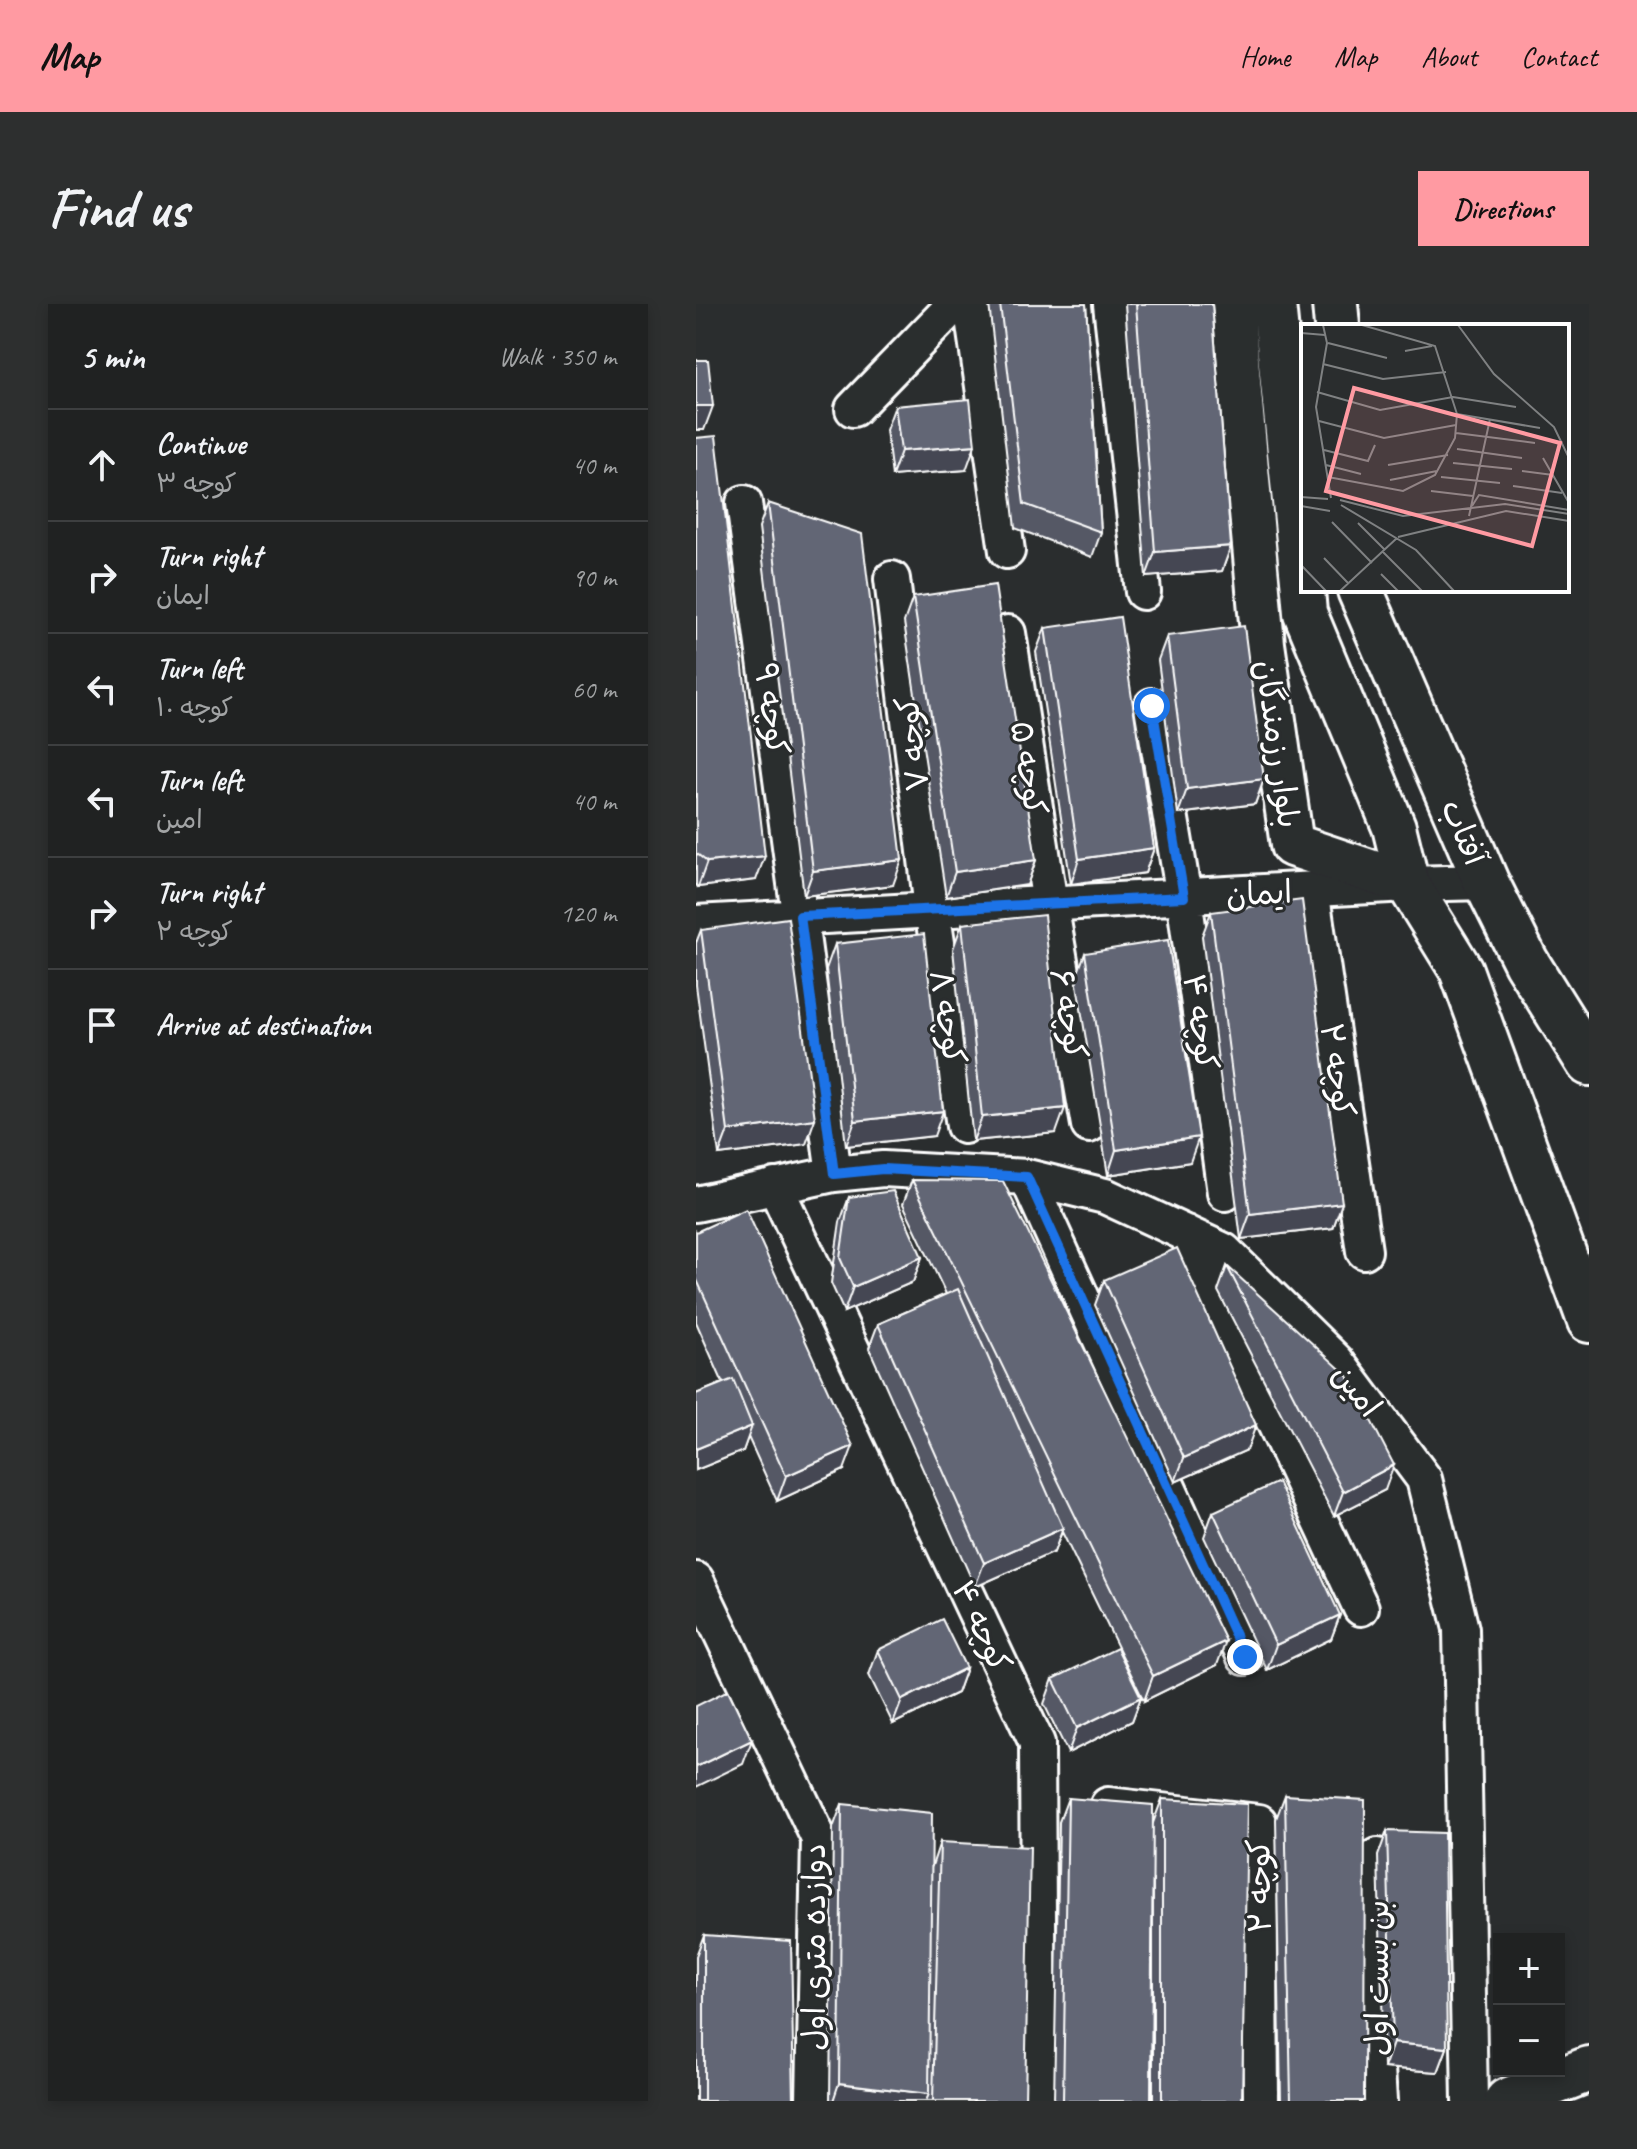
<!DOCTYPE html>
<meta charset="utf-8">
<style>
:root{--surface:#202222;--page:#2d2f2f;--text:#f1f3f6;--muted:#a2a4a5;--line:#3d3f40;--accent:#ff9aa2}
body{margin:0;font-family:Caveat,"Playpen Sans Arabic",sans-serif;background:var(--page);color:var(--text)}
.controls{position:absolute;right:24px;bottom:24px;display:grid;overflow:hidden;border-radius:0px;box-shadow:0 4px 12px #0003}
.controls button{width:72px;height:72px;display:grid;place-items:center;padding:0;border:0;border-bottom:2px solid var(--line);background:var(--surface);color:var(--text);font:40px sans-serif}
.stop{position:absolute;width:24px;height:24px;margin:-18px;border:6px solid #1a73e8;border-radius:50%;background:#fff}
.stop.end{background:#1a73e8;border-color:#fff;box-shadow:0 2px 8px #0008}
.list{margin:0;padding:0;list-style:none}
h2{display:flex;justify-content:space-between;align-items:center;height:104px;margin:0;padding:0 32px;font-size:34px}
h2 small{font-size:26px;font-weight:400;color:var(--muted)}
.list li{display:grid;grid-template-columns:52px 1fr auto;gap:24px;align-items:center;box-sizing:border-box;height:112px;padding:0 32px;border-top:2px solid var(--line)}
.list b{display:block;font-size:30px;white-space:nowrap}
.list p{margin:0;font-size:26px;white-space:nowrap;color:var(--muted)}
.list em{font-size:26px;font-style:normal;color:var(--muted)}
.icon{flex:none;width:44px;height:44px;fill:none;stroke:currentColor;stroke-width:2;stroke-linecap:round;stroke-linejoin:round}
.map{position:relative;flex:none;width:893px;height:1797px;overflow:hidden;border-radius:0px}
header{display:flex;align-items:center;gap:48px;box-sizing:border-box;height:112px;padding:0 40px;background:var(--accent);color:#111}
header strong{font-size:38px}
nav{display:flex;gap:44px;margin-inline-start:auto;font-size:28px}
.intro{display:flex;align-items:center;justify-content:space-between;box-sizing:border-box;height:192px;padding:0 48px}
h1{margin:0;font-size:56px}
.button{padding:20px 36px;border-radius:0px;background:var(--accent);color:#111;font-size:28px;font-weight:700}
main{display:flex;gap:48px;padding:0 48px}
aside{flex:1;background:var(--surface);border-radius:0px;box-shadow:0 4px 12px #0003}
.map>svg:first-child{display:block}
</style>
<header>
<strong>Map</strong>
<nav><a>Home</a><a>Map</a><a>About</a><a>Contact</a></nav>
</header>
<div class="intro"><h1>Find us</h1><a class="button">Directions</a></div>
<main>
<aside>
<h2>5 min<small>Walk · 350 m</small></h2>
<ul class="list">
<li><svg class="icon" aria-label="ahead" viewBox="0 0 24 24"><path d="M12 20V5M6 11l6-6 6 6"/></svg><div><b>Continue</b><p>کوچه ۳</p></div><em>40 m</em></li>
<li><svg class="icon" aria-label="right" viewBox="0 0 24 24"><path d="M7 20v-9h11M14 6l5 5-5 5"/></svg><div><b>Turn right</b><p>ایمان</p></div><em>90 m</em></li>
<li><svg class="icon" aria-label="left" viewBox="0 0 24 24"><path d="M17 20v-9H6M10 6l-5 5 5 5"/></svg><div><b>Turn left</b><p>کوچه ۱۰</p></div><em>60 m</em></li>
<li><svg class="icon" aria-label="left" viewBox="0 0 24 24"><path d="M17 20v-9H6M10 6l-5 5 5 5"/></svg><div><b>Turn left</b><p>امین</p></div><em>40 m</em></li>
<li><svg class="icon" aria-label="right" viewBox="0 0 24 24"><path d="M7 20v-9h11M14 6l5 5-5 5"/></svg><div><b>Turn right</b><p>کوچه ۲</p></div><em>120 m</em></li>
<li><svg class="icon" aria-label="arrive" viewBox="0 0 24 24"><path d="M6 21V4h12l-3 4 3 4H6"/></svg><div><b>Arrive at destination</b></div></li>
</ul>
</aside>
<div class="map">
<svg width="893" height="1797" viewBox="0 0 893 1797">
<rect width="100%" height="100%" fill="#2a2d2e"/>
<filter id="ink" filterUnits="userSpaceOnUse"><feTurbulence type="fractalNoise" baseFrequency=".0125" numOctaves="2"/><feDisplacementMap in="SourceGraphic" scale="16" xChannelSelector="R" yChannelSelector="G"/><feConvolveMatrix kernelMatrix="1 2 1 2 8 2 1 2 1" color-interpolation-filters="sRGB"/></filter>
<g filter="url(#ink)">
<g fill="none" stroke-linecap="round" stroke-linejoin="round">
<!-- minor casing -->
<g stroke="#fff" stroke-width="40">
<path id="minor" d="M275,0l36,247
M415,0l32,288
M157,105l102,-105
M48,199l90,671
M196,275l40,330 32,217
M312,329l42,271 39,221
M456,402l32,191 41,296
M615,585l53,362
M0,619l712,-39 78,-2
M331,873l218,480
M79,882l262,557 2,358
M0,900l138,-30 49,-5 144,8 78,19 119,55 112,110 88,118 37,150 9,472
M490,929l175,375
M0,1276l123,259 -5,262
M412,1501l151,17 2,279
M682,1552l-5,145 6,100"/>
</g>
<!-- tertiary casing -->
<g stroke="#fff" stroke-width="48">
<path id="tertiary" d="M536,0l31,340 29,201 116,39
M578,0l29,286
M607,286l2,23 89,214 14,57 53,86 128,351"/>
</g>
<!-- secondary casing -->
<g stroke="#fff" stroke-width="50">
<path id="secondary" d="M639,0l2,22
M664,286l126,292 40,80 63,101
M811,1797l82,-32"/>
</g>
<!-- minor -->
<use href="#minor" stroke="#2a2d2e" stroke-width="34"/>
<!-- tertiary -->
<use href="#tertiary" stroke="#2a2d2e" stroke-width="42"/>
<!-- secondary -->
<use href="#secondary" stroke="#2a2d2e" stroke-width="44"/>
</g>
<!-- wall -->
<path fill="#545865" stroke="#fff" stroke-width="2" d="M293,0h97l15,228 -9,25 -77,-29z
M429,0h87l19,242 -9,25 -76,6z
M199,102l71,64 -74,6 -6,-46z
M0,134l60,442 -58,7 -2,-2z
M72,199l125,382 -89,11 -45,-369z
M217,293l123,263 -9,25 -81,12 -42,-275z
M349,324l109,220 -9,25 -74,11 -35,-232z
M471,332l97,143 -9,25 -77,10 -20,-154z
M515,608l131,291 -9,25 -92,11 -39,-303z
M266,620l94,209 -83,8 -20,-192z
M5,626l105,214 -87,11 -23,-170v-42z
M139,640l99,192 -88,10 -20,-177z
M389,649l105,209 -82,13 -32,-197z
M216,876l305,485 -73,36 -82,-169 -8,20 -79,35 -106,-239 9,-24 68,-30 -43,-90z
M153,893l73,60 -9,25 -69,30 -13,-29 9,-61z
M0,928l148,238 -67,31 -29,-64 -5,14 -47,19v-76l27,-11 -27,-61z
M531,962l158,224 -51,26 -116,-225z
M408,976l143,170 -72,32 -80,-177z
M517,1208l127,103 -9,24 -64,31 -63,-133z
M182,1346l88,18 -9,25 -64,31 -24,-49z
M357,1375l88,18 -9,24 -64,32 -24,-49z
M589,1491l79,306h-83l-5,-282z
M372,1494l85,25 9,-24 80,302h-89v-222l-2,222h-97l5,-279z
M146,1500l90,62 8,-24 85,259h-195l3,-273z
M691,1527l60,217 -9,24 -54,-4 -6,-212z
M8,1631l90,166h-98v-145z"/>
<!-- shaded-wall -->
<path fill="#454752" stroke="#fff" stroke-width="2" d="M0,102h17l-9,24h-8z
M279,141l-9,25 -74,6 9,-25z
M535,242l-9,25 -76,6 9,-25z
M568,475l-9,25 -77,10 9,-25z
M458,544l-9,25 -74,11 8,-25z
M69,552l-9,24 -58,7 9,-25z
M206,556l-9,25 -89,11 9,-25z
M340,556l-9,25 -81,12 9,-25z
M369,804l-9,25 -83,8 9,-24z
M247,807l-9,25 -88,10 9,-25z
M119,815l-9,25 -87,11 9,-24z
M503,833l-9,25 -82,13 8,-25z
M646,899l-9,25 -92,11 9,-25z
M226,953l-9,25 -69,30 9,-25z
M560,1121l-9,25 -72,32 9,-24z
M56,1122l-9,25 -47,19v-21z
M157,1142l-9,24 -67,31 9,-25z
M698,1161l-9,25 -51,26 9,-24z
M367,1224l-9,24 -79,35 9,-24z
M644,1311l-9,24 -64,31 9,-25z
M530,1337l-9,24 -73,36 9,-25z
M270,1364l-9,25 -64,31 9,-24z
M445,1393l-9,24 -64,32 9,-25z
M56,1436l-9,24 -47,23v-20z
M697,1739l54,5 -9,24 -54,-4z
M143,1779l90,11 -3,7h-93z"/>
<!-- building -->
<path fill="#626675" stroke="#fff" stroke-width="2" d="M304,0h86l15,228 -77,-28z
M440,0h76l19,242 -76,6z
M0,56h12l5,46h-17z
M274,95l5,46 -74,6 -6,-45z
M20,132l49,420 -58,6 -11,-9v-415z
M72,199l94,31 40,326 -89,11z
M299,281l41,275 -81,12 -42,-275z
M424,313l34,231 -75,11 -34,-231z
M548,322l20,153 -77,10 -20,-153z
M606,596l40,303 -92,11 -39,-302z
M348,611l21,193 -83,9 -20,-193z
M92,614l27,201 -87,12 -27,-201z
M228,630l19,177 -88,10 -20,-177z
M472,636l31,197 -83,13 -31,-197z
M216,876l91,1 223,460 -73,35z
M197,887l29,66 -69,30 -13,-29 9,-61z
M50,905l107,237 -67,30 -90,-198v-46z
M481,944l79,177 -72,33 -80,-178z
M531,962l121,110 46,89 -51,27z
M262,985l105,239 -79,35 -106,-239z
M37,1075l19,47 -56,23v-55z
M582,1178l62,133 -64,30 -63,-133z
M246,1315l24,49 -64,32 -24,-50z
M421,1344l24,49 -64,31 -24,-49z
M32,1386l24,50 -56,27v-61z
M589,1491l80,5 -1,301h-73z
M372,1494l85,7 -2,296h-88z
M466,1495l85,5 -5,297h-80z
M146,1500l90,9 -3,281 -90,-11z
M691,1527l57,2 3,215 -54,-5z
M244,1538l90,5 -5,254h-92z
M8,1631l87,6 3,160h-90z"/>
</g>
<g fill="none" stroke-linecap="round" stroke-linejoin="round" filter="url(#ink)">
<!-- route -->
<path stroke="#1a73e8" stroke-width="10" d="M456,402l32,191 -384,19 34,258 49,-5 144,8 218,480"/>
</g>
<g text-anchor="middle" stroke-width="6" stroke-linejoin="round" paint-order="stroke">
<!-- street labels -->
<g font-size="32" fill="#fff" stroke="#2a2d2e">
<text transform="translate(76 405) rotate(82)" y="11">کوچه ۹</text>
<text transform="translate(216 440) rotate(-97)" y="11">کوچه ۷</text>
<text transform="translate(582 440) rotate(82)" y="11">بلوار رزمندگان</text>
<text transform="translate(333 464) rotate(81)" y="11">کوچه ۵</text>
<text transform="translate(768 528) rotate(67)" y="11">آفتاب</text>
<text transform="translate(563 589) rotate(-3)" y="11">ایمان</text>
<text transform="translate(373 710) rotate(80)" y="11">کوچه ۶</text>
<text transform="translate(252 713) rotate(81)" y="11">کوچه ۸</text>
<text transform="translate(505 718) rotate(82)" y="11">کوچه ۴</text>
<text transform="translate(642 766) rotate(82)" y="11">کوچه ۲</text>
<text transform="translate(661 1086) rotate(52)" y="11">امین</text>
<text transform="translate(286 1322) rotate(65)" y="11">کوچه ۴</text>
<text transform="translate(563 1582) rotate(-91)" y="11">کوچه ۲</text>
<text transform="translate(118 1643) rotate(-90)" y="11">دوازده متری اول</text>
<text transform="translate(681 1674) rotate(-90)" y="11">بن بست اول</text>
</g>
</g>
<!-- overview -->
<g transform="translate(605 20)">
<rect width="268" height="268" fill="#2a2d2e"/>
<path fill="none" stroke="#7f8182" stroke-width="2" d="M22,1l4,18 -11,64 15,91M157,1l36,49 60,53 15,31M0,9l24,2M27,19l59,15M104,27l27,-5M22,40l60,15 63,-7M16,68l63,18 73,-13 63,10M156,90l83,14M18,97l65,17 72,-13M155,109l79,10M156,125l65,9M23,126l44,11 7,-16M242,134l26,45M152,139l59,6M25,141l35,9M87,141l60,-10M221,147l31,4M27,153l75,14 32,-16 20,-37 2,-24 -22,-68 -73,-21M140,153l59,6M89,156l47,-9M212,162l49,7M130,167l42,5M0,173l27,2M39,176l63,16 102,-12 64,10M40,181l75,45 38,41M0,182l29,5M171,182l7,-11 90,15M168,192l21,-97M31,198l40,41M57,199l26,26M97,213l108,-26 63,10M82,228l39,39M23,234l24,25M0,241l25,26M80,250l17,17M39,267l57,-53"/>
<path fill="#ff9aa2" fill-opacity="0.15" stroke="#ff9aa2" stroke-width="4" d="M53,64l206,55 -28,103 -206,-55z"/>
<rect width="268" height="268" fill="none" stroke="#fff" stroke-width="4"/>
</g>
</svg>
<div class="controls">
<button>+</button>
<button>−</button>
</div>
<div class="stop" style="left:456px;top:402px"></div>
<div class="stop end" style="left:549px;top:1353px"></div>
</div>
</main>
